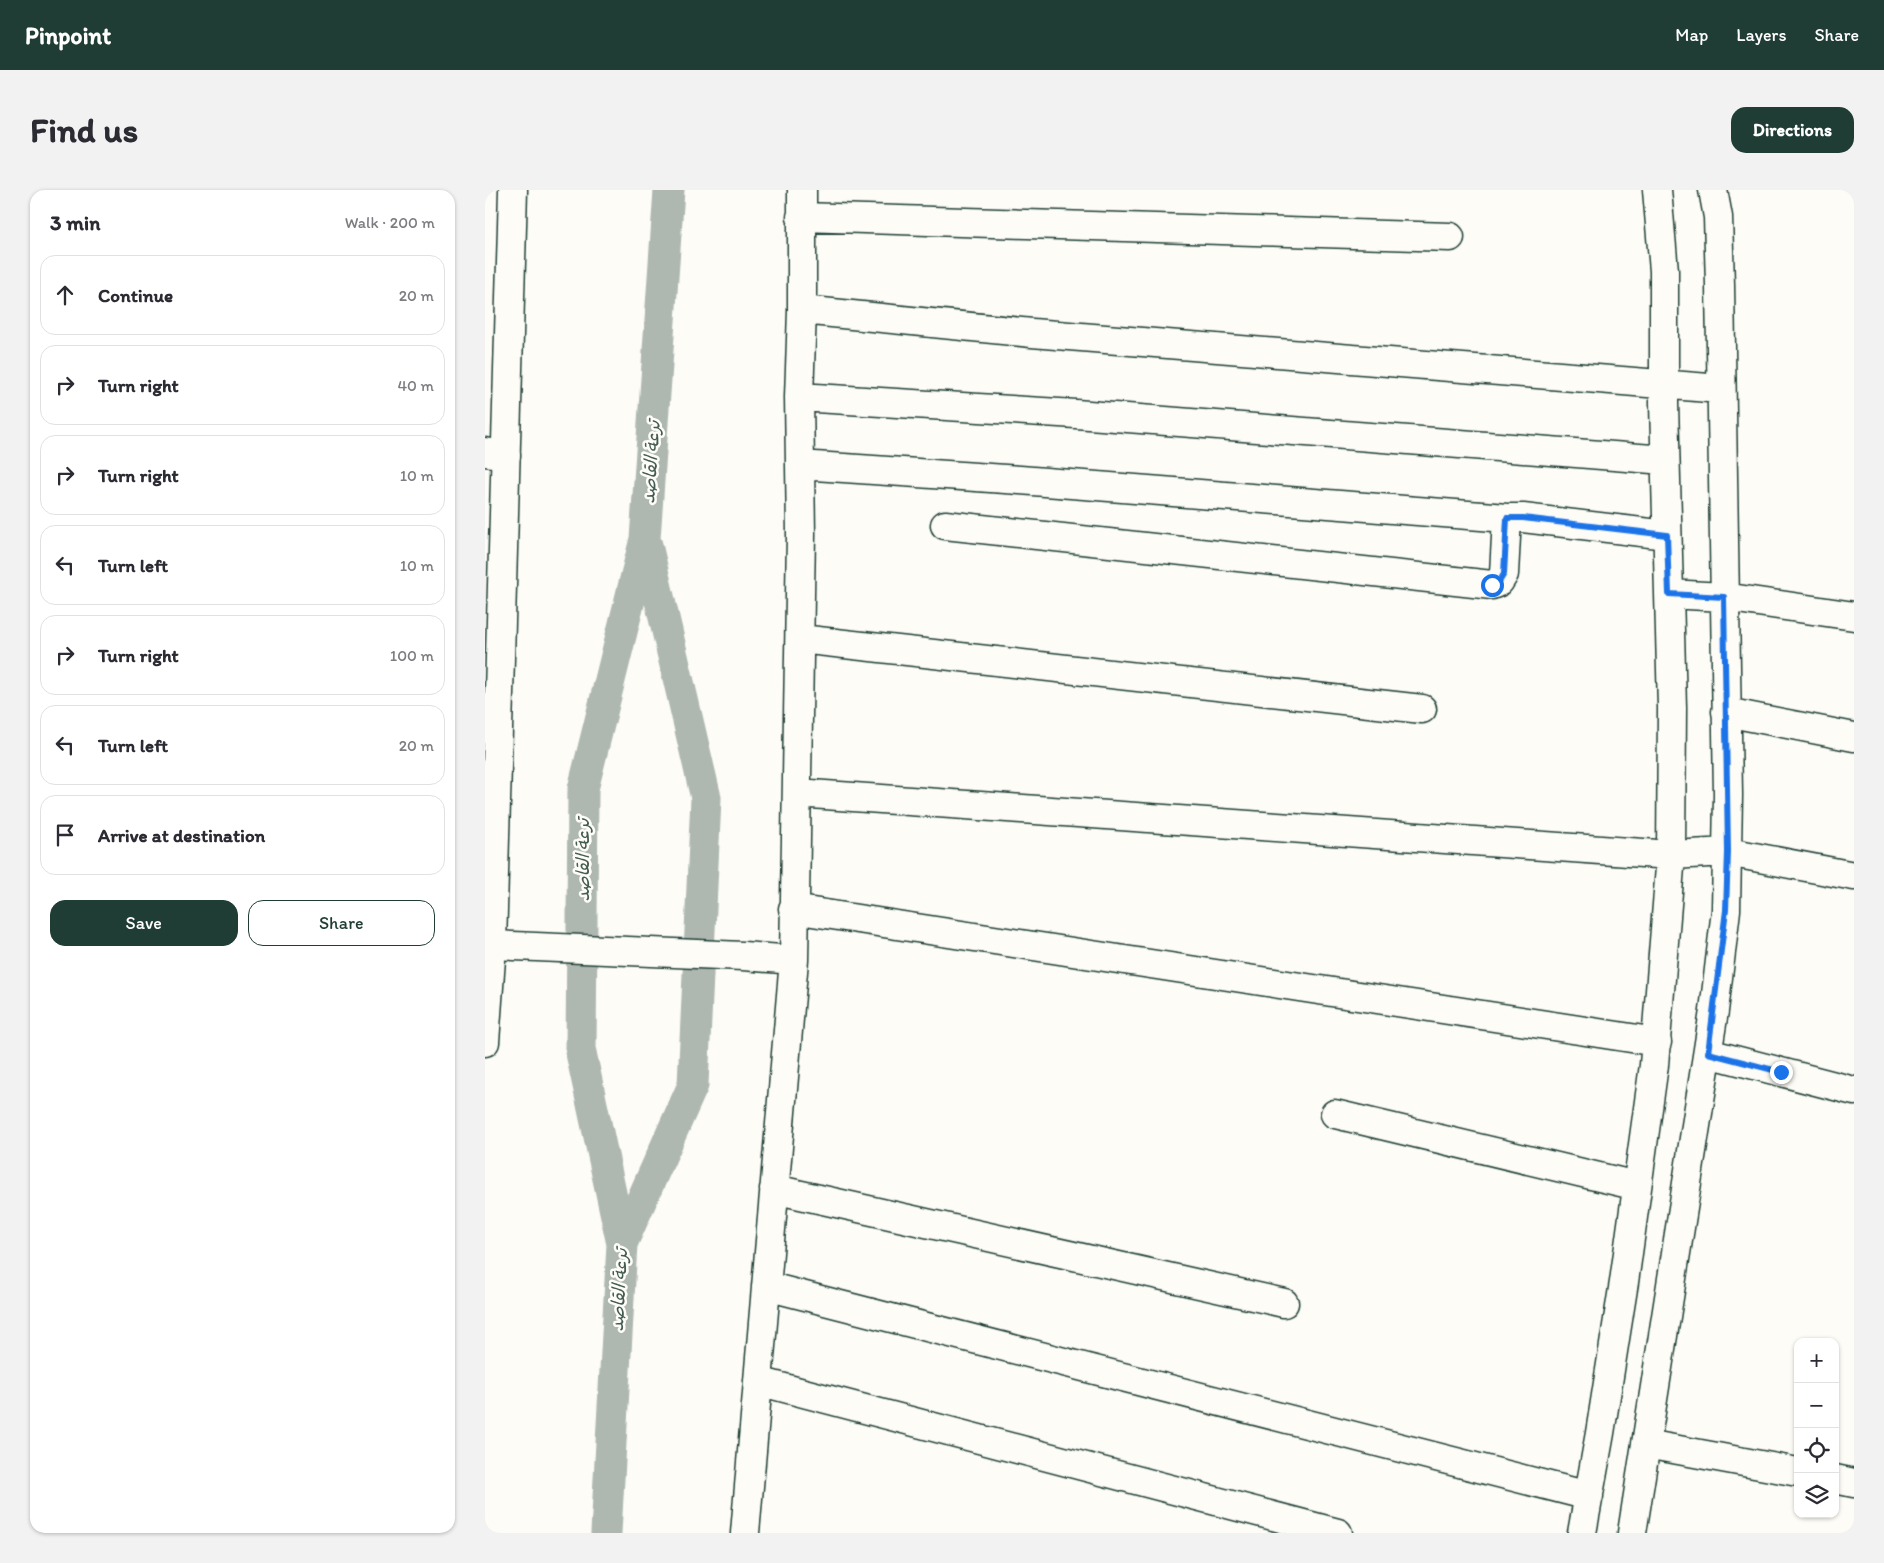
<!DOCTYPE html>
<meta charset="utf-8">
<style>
:root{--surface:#fff;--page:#f2f2f3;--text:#2b2b33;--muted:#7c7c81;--line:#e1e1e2;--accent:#1f3d34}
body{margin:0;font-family:Itim,"Playpen Sans Arabic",sans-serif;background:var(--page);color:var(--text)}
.controls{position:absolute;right:15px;bottom:15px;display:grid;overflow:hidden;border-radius:10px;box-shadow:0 1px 4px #0004}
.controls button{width:45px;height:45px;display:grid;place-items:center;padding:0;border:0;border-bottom:1px solid var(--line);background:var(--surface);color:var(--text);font:25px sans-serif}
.stop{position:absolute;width:15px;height:15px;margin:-11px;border:4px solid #1a73e8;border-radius:50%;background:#fff}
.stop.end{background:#1a73e8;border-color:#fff;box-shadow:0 1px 5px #0008}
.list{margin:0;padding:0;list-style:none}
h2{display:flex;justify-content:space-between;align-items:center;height:65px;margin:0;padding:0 20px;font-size:21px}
h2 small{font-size:16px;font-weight:400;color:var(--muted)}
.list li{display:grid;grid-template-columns:32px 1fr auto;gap:15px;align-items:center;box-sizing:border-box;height:80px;margin:0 10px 10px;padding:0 10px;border:1px solid var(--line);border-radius:15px}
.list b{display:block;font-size:19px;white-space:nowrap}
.list em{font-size:16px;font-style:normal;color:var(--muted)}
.actions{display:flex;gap:10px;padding:15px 20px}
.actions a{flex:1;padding:11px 0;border:1px solid var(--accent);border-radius:15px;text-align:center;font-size:18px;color:var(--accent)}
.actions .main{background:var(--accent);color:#fff}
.icon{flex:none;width:28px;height:28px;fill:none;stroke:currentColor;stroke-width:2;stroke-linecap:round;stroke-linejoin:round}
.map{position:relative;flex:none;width:1369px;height:1343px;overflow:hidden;border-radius:15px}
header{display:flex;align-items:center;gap:30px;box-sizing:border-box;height:70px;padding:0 25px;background:var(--accent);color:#fff}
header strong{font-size:24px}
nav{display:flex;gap:28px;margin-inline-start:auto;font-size:18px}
.intro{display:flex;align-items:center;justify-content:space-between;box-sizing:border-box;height:120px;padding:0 30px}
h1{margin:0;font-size:35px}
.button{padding:12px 22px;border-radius:15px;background:var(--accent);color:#fff;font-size:18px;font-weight:700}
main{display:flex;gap:30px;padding:0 30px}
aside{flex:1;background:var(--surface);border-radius:15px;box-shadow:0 1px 4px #0004}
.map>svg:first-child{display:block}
</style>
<header>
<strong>Pinpoint</strong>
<nav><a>Map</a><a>Layers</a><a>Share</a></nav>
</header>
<div class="intro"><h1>Find us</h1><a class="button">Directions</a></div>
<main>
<aside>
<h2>3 min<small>Walk · 200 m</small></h2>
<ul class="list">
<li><svg class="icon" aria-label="ahead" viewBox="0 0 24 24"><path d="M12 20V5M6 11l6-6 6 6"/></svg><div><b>Continue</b></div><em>20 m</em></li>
<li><svg class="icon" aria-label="right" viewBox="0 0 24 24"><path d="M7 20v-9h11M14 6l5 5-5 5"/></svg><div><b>Turn right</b></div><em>40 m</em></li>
<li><svg class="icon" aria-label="right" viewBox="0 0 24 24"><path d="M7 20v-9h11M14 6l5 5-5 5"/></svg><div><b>Turn right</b></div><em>10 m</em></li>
<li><svg class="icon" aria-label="left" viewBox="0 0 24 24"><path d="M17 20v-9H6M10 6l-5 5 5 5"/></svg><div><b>Turn left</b></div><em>10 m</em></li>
<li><svg class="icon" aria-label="right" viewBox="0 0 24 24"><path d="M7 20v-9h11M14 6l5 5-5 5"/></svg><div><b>Turn right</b></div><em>100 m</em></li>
<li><svg class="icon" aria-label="left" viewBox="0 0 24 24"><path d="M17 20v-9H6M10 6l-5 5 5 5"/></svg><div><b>Turn left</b></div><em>20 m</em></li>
<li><svg class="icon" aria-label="arrive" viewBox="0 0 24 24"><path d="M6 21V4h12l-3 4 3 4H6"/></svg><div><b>Arrive at destination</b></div></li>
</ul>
<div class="actions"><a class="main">Save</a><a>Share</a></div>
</aside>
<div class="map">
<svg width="1369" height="1343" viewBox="0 0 1369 1343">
<rect width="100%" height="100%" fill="#fdfcf7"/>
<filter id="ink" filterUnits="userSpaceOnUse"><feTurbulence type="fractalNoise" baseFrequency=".02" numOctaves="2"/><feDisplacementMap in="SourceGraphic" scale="10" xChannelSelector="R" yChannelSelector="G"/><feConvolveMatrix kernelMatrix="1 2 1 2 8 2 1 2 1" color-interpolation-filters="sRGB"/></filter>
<g filter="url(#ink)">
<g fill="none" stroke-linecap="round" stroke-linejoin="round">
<!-- canal -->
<path stroke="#aeb8b1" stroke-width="31" d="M137,1054l71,-159 13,-287 -59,-253
M121,1343l16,-289 -41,-191 2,-264 62,-250 24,-349"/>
<!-- minor casing -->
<g stroke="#1f3d34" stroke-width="31">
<path id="minor" d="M316,27l649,20
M317,120l230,23 689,56
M314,207l277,17 589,46
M0,262l21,3
M315,275l220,15 487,38h16l144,17
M460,335l547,60 7,-3 5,-8 3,-56
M1184,404l55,3 130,19
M315,449l622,70
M1241,522l128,25
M312,603l874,62 57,-3 126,24
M308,719l864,133
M7,755l251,11 51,4
M1223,863l146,38
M850,924l302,72
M289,999l510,114
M281,1096l823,210
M273,1191l580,152
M1161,1254l152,28
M1350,1289l19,4
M260,1343l49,-573 7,-426 -2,-137 3,-87v-120
M1097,1343l18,-100 24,-151 30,-217 17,-210 1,-147 -8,-305v-132l-7,-81
M1147,1343l82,-522 12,-101 2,-115 -8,-510 -2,-68 -5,-27"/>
</g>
<!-- major casing -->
<g stroke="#1f3d34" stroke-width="31">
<path id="major" d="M0,852l7,-97 21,-755"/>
</g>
<!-- minor -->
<use href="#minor" stroke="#fdfcf7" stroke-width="28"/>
<!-- major -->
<use href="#major" stroke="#fdfcf7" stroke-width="28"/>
</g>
</g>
<g fill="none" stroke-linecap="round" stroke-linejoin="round" filter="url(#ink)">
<!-- route -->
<path stroke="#1a73e8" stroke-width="6" d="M1007,395l7,-3 5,-8 3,-56h16l144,17 2,59 55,3 4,255 -2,58 -18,143 73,19"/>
</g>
<g text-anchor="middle" stroke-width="5" stroke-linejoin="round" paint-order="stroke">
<!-- water labels -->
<g font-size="18" font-style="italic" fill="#435c53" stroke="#fdfcf7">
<text transform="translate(166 272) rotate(-86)" y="6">ترعة القاصد</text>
<text transform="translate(98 670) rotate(-90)" y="6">ترعة القاصد</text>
<text transform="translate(134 1100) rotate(-87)" y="6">ترعة القاصد</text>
</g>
</g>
</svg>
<div class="controls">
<button>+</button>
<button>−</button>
<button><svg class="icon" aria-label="locate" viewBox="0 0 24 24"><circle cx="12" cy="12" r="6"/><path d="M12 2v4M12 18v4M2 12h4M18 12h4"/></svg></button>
<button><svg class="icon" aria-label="layers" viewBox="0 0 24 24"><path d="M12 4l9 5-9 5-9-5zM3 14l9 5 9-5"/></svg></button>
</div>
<div class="stop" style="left:1007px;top:395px"></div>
<div class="stop end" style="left:1296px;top:882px"></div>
</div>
</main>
